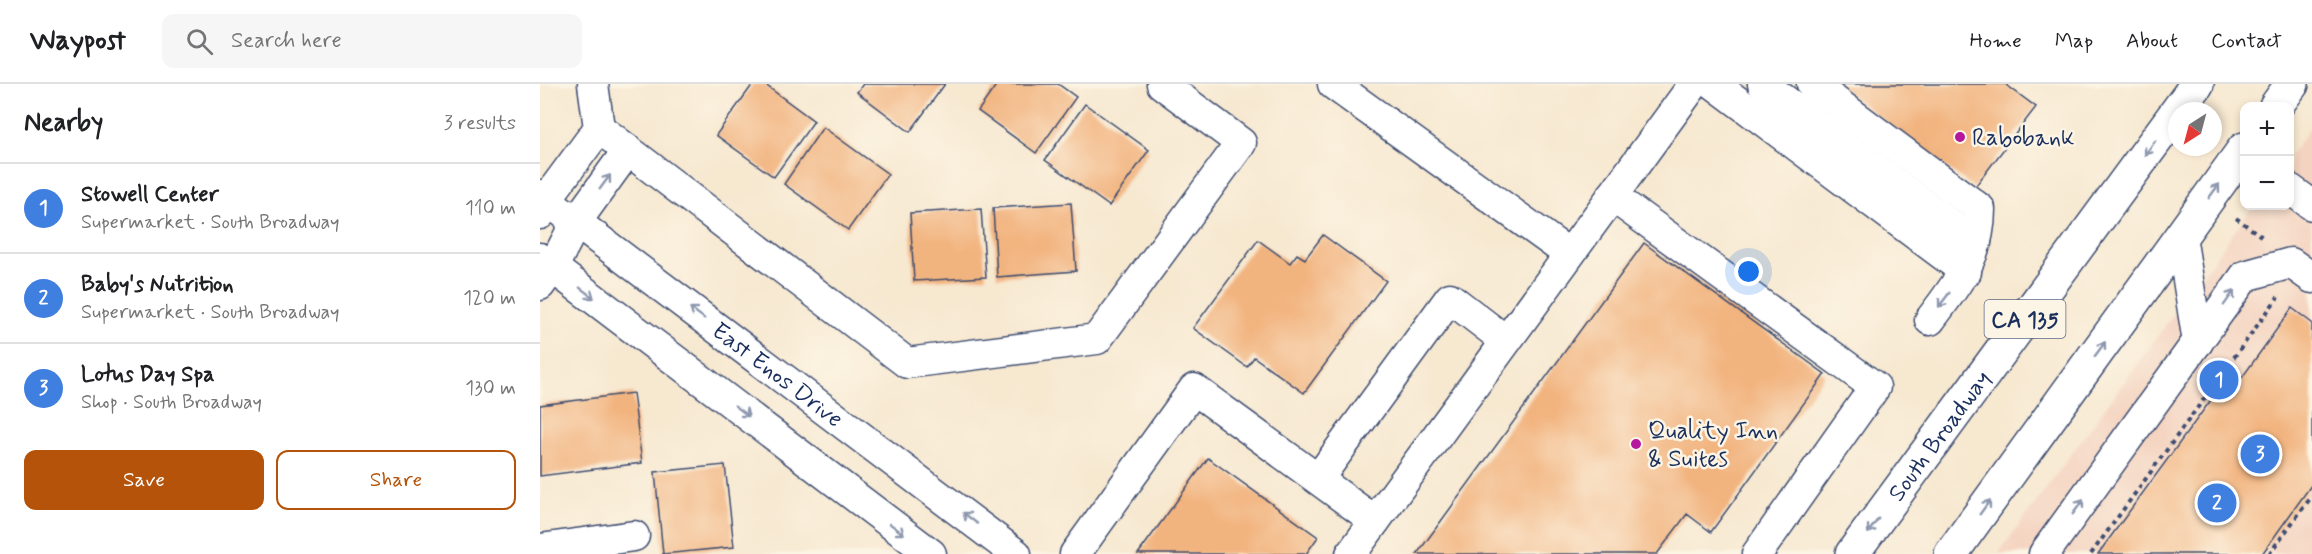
<!DOCTYPE html>
<meta charset="utf-8">
<style>
:root{--surface:#fff;--page:#f6f6f6;--text:#202124;--muted:#757577;--line:#e0e0e0;--accent:#b45309}
body{margin:0;font-family:Mynerve,sans-serif;background:var(--page);color:var(--text)}
.controls{position:absolute;right:18px;top:18px;display:grid;overflow:hidden;border-radius:12px;box-shadow:0 3px 9px #0003}
.controls button{width:54px;height:54px;display:grid;place-items:center;padding:0;border:0;border-bottom:2px solid var(--line);background:var(--surface);color:var(--text);font:30px sans-serif}
.compass{position:absolute;left:1628px;top:18px;width:54px;height:54px;border-radius:50%;background:var(--surface);box-shadow:0 3px 9px #0003;rotate:216deg}
.you{position:absolute;left:1209px;top:188px;width:21px;height:21px;margin:-15px;border:4px solid #fff;border-radius:50%;background:#1a73e8;box-shadow:0 0 0 9px #1a73e833}
.badge{display:grid;place-items:center;width:39px;height:39px;border-radius:50%;background:var(--accent);color:#fff;font-size:20px;font-weight:700}
.pin{position:absolute;translate:-50% -50%;border:3px solid #fff;box-shadow:0 2px 6px #0006}
.list{margin:0;padding:0;list-style:none}
h2{display:flex;justify-content:space-between;align-items:center;height:78px;margin:0;padding:0 24px;font-size:26px}
h2 small{font-size:20px;font-weight:400;color:var(--muted)}
.list li{display:grid;grid-template-columns:39px 1fr auto;gap:18px;align-items:center;box-sizing:border-box;height:90px;padding:0 24px;border-top:2px solid var(--line)}
.list b{display:block;font-size:22px;white-space:nowrap}
.list p{margin:0;font-size:20px;white-space:nowrap;color:var(--muted)}
.list em{font-size:20px;font-style:normal;color:var(--muted)}
.actions{display:flex;gap:12px;padding:18px 24px}
.actions a{flex:1;padding:14px 0;border:2px solid var(--accent);border-radius:12px;text-align:center;font-size:21px;color:var(--accent)}
.actions .main{background:var(--accent);color:#fff}
.icon{flex:none;width:33px;height:33px;fill:none;stroke:currentColor;stroke-width:2;stroke-linecap:round;stroke-linejoin:round}
.map{position:relative;flex:none;width:1772px;height:470px;overflow:hidden}
header{display:flex;align-items:center;gap:36px;box-sizing:border-box;height:84px;padding:0 30px;background:var(--surface);border-bottom:2px solid var(--line)}
header strong{font-size:28px}
nav{display:flex;gap:33px;margin-inline-start:auto;font-size:21px}
.search{width:420px;height:54px;background:var(--page);display:flex;align-items:center;gap:15px;box-sizing:border-box;padding:0 21px;border-radius:12px;color:var(--muted);font-size:22px}
main{display:flex}
aside{flex:1;background:var(--surface)}
.map>svg:first-child{display:block}
</style>
<header>
<strong>Waypost</strong>
<div class="search"><svg class="icon" aria-label="search" viewBox="0 0 24 24"><circle cx="10" cy="10" r="6"/><path d="M15 15l6 6"/></svg>Search here</div>
<nav><a>Home</a><a>Map</a><a>About</a><a>Contact</a></nav>
</header>
<main>
<aside>
<h2>Nearby<small>3 results</small></h2>
<ul class="list">
<li><span class="badge" style="background:#3f7fe0">1</span><div><b>Stowell Center</b><p>Supermarket · South Broadway</p></div><em>110 m</em></li>
<li><span class="badge" style="background:#3f7fe0">2</span><div><b>Baby's Nutrition</b><p>Supermarket · South Broadway</p></div><em>120 m</em></li>
<li><span class="badge" style="background:#3f7fe0">3</span><div><b>Lotus Day Spa</b><p>Shop · South Broadway</p></div><em>130 m</em></li>
</ul>
<div class="actions"><a class="main">Save</a><a>Share</a></div>
</aside>
<div class="map">
<svg width="1772" height="470" viewBox="0 0 1772 470">
<rect width="100%" height="100%" fill="#fcf5e5"/>
<filter id="ink" filterUnits="userSpaceOnUse"><feTurbulence type="fractalNoise" baseFrequency=".0167" numOctaves="2"/><feDisplacementMap in="SourceGraphic" scale="12" xChannelSelector="R" yChannelSelector="G"/><feConvolveMatrix kernelMatrix="1 2 1 2 8 2 1 2 1" color-interpolation-filters="sRGB"/></filter>
<filter id="wash" filterUnits="userSpaceOnUse"><feTurbulence type="fractalNoise" baseFrequency=".008" numOctaves="4" result="noise"/><feDisplacementMap in="SourceGraphic" scale="24" xChannelSelector="R" yChannelSelector="G"/><feGaussianBlur stdDeviation="1.35" result="paint"/><feColorMatrix in="noise" values="0 0 0 0 0 0 0 0 0 0 0 0 0 0 0 0 0 1.4 0 .05"/><feComposite in="paint" operator="in"/></filter>
<g filter="url(#wash)">
<rect width="100%" height="100%" fill="#f7e8d0"/>
<!-- built -->
<path fill="#f4d3c0" d="M1772,41v429h-314l255,-348h37v-51z"/>
<g id="blocks">
<!-- building -->
<path fill="#f2b47f" d="M213,0h11l50,37 -40,56 -58,-42z
M323,0h82l-35,48 -53,-40z
M457,0h61l18,13 -40,56 -58,-42z
M1296,0h169l31,23 -62,81z
M545,20l64,46 -40,56 -64,-46z
M283,43l65,47 -40,56 -64,-46z
M531,119l5,68 -79,6 -4,-69z
M441,125l5,68 -72,4 -4,-68z
M783,151l63,46 -82,112 -50,-36 -7,10 -54,-39 65,-88 32,23 7,-9 8,5z
M1104,159l181,131 -114,158 -24,-18 -30,40h-240z
M1752,224l20,15v161l-50,70h-164l129,-176 9,8z
M93,309l9,70 -102,13v-71z
M668,374l110,79 -12,17h-168z
M185,381l9,82 -71,7 -8,-82z"/>
</g>
</g>
<g filter="url(#ink)">
<use href="#blocks" fill-opacity="0" stroke="#3c4b6f" stroke-width="1.5"/>
<g fill="none" stroke-linecap="round" stroke-linejoin="round">
<!-- minor casing -->
<g stroke="#3c4b6f" stroke-width="33">
<g id="minor">
<path d="M793,0l236,170"/>
<path d="M1174,0l252,188"/>
<path d="M1223,0l213,159"/>
<path d="M1272,0l168,125c0,48 -23,75 -50,111"/>
<path d="M59,44l308,235 190,-24 144,-196 -79,-59"/>
<path d="M1750,105l22,16"/>
<path id="s1" d="M0,111l476,359"/>
<path d="M1072,112l263,191 -118,167"/>
<path d="M0,130l6,-14 53,-72 -6,-44"/>
<path d="M1641,152l17,106"/>
<path d="M0,174l391,296"/>
<path d="M0,201l13,-18 23,-45 52,-72"/>
<path d="M778,395l132,-181 56,43"/>
<path d="M0,465l94,-13"/>
<path d="M535,470l119,-165 181,132"/>
<path d="M811,470l343,-470"/>
<path d="M1504,470l201,-278 46,-13 21,15"/>
</g>
</g>
<!-- major casing -->
<g stroke="#3c4b6f" stroke-width="36">
<g id="major">
<path d="M1736,22l16,-22"/>
<path id="s2" d="M1312,470l345,-470"/>
<path d="M1411,470l293,-405"/>
</g>
</g>
<!-- path -->
<path stroke="#3c4b6f" stroke-width="4" stroke-dasharray="4.5 4.5" stroke-linecap="butt" d="M1696,134l29,21
M1551,470l187,-257
M1729,470l43,-58"/>
<!-- minor -->
<use href="#minor" stroke="#fff" stroke-width="30"/>
<!-- major -->
<use href="#major" stroke="#fff" stroke-width="33"/>
</g>
<!-- one-way arrows -->
<defs><path id="oneway-shaft" d="M-6 0H5M1.5-3L5.5 0L1.5 3" fill="none" stroke-width="1.6" stroke-linecap="round" stroke-linejoin="round" transform="scale(1.5)"/></defs>
<g stroke="#8d97ae">
<use href="#oneway-shaft" transform="translate(1610 64) rotate(126)"/>
<use href="#oneway-shaft" transform="translate(65 98) rotate(-54)"/>
<use href="#oneway-shaft" transform="translate(1674 107) rotate(-54)"/>
<use href="#oneway-shaft" transform="translate(47 209) rotate(37)"/>
<use href="#oneway-shaft" transform="translate(1689 214) rotate(-55)"/>
<use href="#oneway-shaft" transform="translate(1404 216) rotate(127)"/>
<use href="#oneway-shaft" transform="translate(157 229) rotate(-143)"/>
<use href="#oneway-shaft" transform="translate(1560 265) rotate(-54)"/>
<use href="#oneway-shaft" transform="translate(202 327) rotate(37)"/>
<use href="#oneway-shaft" transform="translate(1445 423) rotate(-54)"/>
<use href="#oneway-shaft" transform="translate(1538 423) rotate(-54)"/>
<use href="#oneway-shaft" transform="translate(430 434) rotate(-142)"/>
<use href="#oneway-shaft" transform="translate(1333 442) rotate(126)"/>
<use href="#oneway-shaft" transform="translate(357 445) rotate(37)"/>
</g>
</g>
<!-- markers -->
<g fill="#b5179e" stroke="#fcf5e5" stroke-width="2">
<circle cx="1420" cy="53" r="6"/>
<circle cx="1096" cy="360" r="6"/>
</g>
<g text-anchor="middle" stroke-width="5" stroke-linejoin="round" paint-order="stroke">
<!-- shield labels -->
<rect fill="#fcf5e5" stroke="#5e6a86" stroke-width="1.5" x="1444.5" y="216" width="81" height="38" rx="4.5"/>
<g font-size="22" font-weight="bold" fill="#1b2f5e">
<text x="1485" y="243">CA 135</text>
</g>
<!-- poi labels -->
<g font-size="24" fill="#1b2f5e" stroke="#fcf5e5" text-anchor="start">
<text x="1432" y="61">Rabobank</text>
<text x="1108" y="354">Quality Inn<tspan x="1108" dy="28">&amp; Suites</tspan></text>
</g>
<!-- street labels -->
<g font-size="24" fill="#1b2f5e" stroke="#fcf5e5">
<text dy="8" stroke="none"><textPath href="#s1" startOffset="298">East Enos Drive</textPath></text>
<text dy="8" stroke="none"><textPath href="#s2" startOffset="147">South Broadway</textPath></text>
</g>
</g>
</svg>
<div class="controls">
<button>+</button>
<button>−</button>
</div>
<svg class="compass" viewBox="-18 -18 36 36"><path d="M0-13l5 13h-10z" fill="#e53935"/><path d="M0 13l5-13h-10z" fill="#757577"/></svg>
<div class="you"></div>
<div class="pin badge" style="left:1679px;top:296px;background:#3f7fe0">1</div>
<div class="pin badge" style="left:1677px;top:419px;background:#3f7fe0">2</div>
<div class="pin badge" style="left:1720px;top:370px;background:#3f7fe0">3</div>
</div>
</main>
